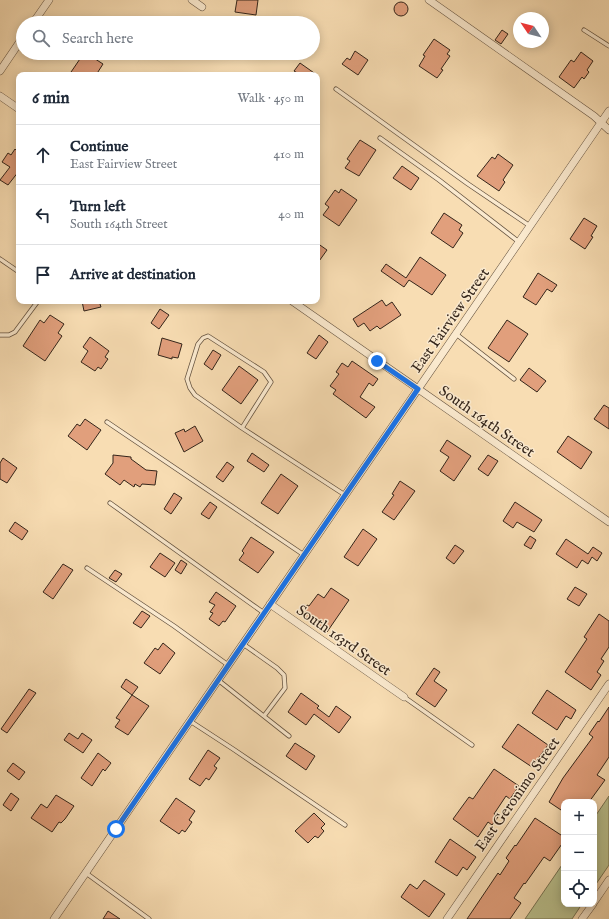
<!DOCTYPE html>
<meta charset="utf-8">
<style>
:root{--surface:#fff;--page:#f2f2f3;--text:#1f2937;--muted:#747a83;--line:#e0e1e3}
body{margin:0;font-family:"IM FELL English",serif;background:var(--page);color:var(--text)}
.controls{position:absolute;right:12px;bottom:12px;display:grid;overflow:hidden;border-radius:8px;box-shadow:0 2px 10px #0003}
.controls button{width:36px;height:36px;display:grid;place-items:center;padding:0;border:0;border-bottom:1px solid var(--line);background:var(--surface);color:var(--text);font:20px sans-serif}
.compass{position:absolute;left:513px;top:12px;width:36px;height:36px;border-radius:50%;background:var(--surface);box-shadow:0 2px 10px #0003;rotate:305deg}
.stop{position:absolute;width:12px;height:12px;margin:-9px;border:3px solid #1a73e8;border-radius:50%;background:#fff}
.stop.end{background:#1a73e8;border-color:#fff;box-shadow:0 1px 4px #0008}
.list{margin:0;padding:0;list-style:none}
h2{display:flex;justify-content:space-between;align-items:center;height:52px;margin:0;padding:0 16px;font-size:17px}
h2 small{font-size:13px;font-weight:400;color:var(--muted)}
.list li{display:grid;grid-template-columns:26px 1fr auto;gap:12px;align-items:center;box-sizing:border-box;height:60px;padding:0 16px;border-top:1px solid var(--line)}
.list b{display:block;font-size:15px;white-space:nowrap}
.list p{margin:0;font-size:13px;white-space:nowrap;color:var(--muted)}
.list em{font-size:13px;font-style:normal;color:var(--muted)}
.icon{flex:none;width:22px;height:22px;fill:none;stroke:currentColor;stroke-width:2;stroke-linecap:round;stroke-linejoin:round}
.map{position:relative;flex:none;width:609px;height:919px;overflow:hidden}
.search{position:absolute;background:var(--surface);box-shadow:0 2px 10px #0003;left:16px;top:16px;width:304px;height:44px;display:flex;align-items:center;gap:10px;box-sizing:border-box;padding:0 14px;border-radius:22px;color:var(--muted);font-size:15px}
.panel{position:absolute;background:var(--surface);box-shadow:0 2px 10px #0003;left:16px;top:72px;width:304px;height:232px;border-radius:8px}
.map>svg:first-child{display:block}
</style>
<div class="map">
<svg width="609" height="919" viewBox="0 0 609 919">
<rect width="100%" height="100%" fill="#f8ddb3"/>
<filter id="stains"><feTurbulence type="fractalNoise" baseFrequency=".005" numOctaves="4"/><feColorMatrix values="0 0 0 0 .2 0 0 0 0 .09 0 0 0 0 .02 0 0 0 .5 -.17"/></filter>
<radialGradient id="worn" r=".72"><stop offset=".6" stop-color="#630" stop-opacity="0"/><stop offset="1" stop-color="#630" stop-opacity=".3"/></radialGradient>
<!-- green -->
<path fill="#bac28f" stroke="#777454" d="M609,796v69l-15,22v-69z
M564,862v42h18l-10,15h-47z"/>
<!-- building -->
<path fill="#e19f7c" stroke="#34251a" d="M237,0h21l-2,15 -21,-3z
M394 9a7 7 0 1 1 14 0a7 7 0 1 1-14 0Z
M502,30l6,4 -7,10 -6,-4z
M434,39l16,11 -3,4 3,2 -9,13 2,1 -6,8 -18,-12 6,-10 -2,-1z
M355,51l13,9 -10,15 -16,-11 5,-6 3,2z
M581,52l12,9 -6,9 2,2 -5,7 -2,-2 -8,11 -15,-11 12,-17 3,2z
M84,53h2l17,11 -7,11h-27z
M300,63l17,12h-16l-7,-4z
M360,140l16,10 -17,26 -14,-8 5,-7 -3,-2z
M15,149l4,4v18l-11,14 -8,-5 10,-13 -8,-5 6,-9 3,2z
M498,154l15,11 -10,15 2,2 -6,9 -22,-15 15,-19 3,2z
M402,166l17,12 -8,12 -18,-12z
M341,189l16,11 -18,26 -16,-11 6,-8 -4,-3 10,-14 4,3z
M444,213l18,12 -3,5 4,3 -10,15 -22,-15z
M584,218l13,8 -6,10 2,1 -8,12 -15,-10z
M317,243l10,7 -10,14z
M420,257l26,18 -14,20 -23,-15 -5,7 -23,-16 5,-7 20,14z
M538,273l19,12 -5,7 -5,-3 -11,16 -13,-8z
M382,300l4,6 6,-4 9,13 -21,14 -3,-3 -7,5 -6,-8 -6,4 -5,-8z
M82,301h17l2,6 -17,4z
M160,309l9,6 -10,14 -8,-6z
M50,315l14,9 -6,9 4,3 -17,25 -22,-15 17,-26 4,3z
M507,320l21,14 -19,28 -21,-14z
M319,335l9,7 -12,17 -9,-6z
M90,337l19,14 -4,6 3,2 -7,10 -3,-2 -3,4 -14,-9 7,-11 -5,-4z
M162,338l20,6 -4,14 -6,-1v2l-14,-4z
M213,350l8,5 -9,15 -8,-6z
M352,361l26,18 -5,7 -4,-3 -9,14 15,10 -9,11 -33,-24 3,-4 -6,-4 9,-12 -3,-2 6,-9 6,4z
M239,366l19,14 -17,24 -19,-14z
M529,368l17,13 -9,11 -17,-12z
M604,405l5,3v21l-15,-10z
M85,419l16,11 -14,20 -19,-14 9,-12 3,2z
M195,426l8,15 -19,11 -9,-19 9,-4 1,3z
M568,436l24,16 -11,17 -24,-17z
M447,440l24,16 -17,25 -14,-10 9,-14 -9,-6z
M252,453l17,12 -5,7 -17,-11z
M113,455l18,2v2l15,11 11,1 -2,14 -13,-1 -2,3 -5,-3 -1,3 -10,-7 -4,5 -15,-11 8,-11z
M488,455l10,6 -10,15 -10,-7z
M3,458l14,10 -10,15 -7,-4v-16z
M227,462l7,5 -11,15 -7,-5z
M281,474l17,12 -20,28 -17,-11z
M400,481l15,10 -21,29 -12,-8 12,-17 -2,-1z
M174,493l8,5 -11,16 -7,-5z
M210,502l7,5 -8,12 -8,-5z
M515,502l27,18 -8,12 -17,-10 -4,6 -10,-7z
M15,522l13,9 -6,9 -13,-9z
M363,529l14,10 -19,27 -14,-9z
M530,536l6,4 -5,9 -7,-4z
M251,537l23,15 -16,21 -19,-13 5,-7 -2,-2z
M566,539l22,15 5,-7 9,6 -5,8 -5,-4 -4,7 -6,-4 -5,8 -21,-14z
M455,545l9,6 -10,13 -8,-6z
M160,553l15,10 -10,14 -15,-10z
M181,560l6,4 -6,10 -6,-4z
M63,564l10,6 -20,29 -10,-7z
M115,570l7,4 -6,8 -7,-4z
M575,587l12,7 -8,12 -12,-7z
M331,588l18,12 -22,32 -26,-18 6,-9 2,1 9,-12 6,4z
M216,592l20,14 -11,16 -2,-1 -4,5 -10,-7 4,-6 -3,-1 5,-7 -6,-3z
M142,611l8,5 -9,12 -8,-5z
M599,614l10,7v26l-8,12 3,2 -7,11 4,3 -10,15 -26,-18 22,-33 -3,-2z
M163,643l12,10 -15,21 -16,-11 11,-15 3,2z
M434,668l6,4 -6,9 13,9 -12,17 -19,-13z
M126,679l12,8 -6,8 -11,-8z
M29,689l7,4 -29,40 -6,-4z
M547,690l29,20 -5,9 -5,-3 -9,14 -25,-17z
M301,693l18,13 -2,2 12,9 7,-11 15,11 -12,16 -25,-19 -8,11 -18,-13z
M132,695l17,11 -21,29 -13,-8 5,-7 -4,-2z
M609,707v50l-12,18 8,5 -16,22h-25v10l-15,-10 14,-24 30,-41 -4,-3 9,-13 1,1z
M518,724l30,21 -16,22 -30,-20z
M69,733l9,6 4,-6 10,7 -9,13 -19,-13z
M295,743l20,13 -9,14 -20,-14z
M208,750l12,8 -6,8 3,2 -8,12 -3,-2 -6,8 -11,-7z
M98,753l13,10 -6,8 -2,-2 -11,17 -11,-8z
M13,763l12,9 -6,8 -12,-9z
M494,769l25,17 -9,13 -4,-3 -12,18 4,3 -6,8 -4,-3 -10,15 -25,-18 16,-22 4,2z
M11,793l8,6 -8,12 -8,-6z
M56,795l18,11 -9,13 -4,4 -2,-1 -7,10 -21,-14 10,-14 6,4z
M176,798l19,13 -6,9 3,2 -7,10 -3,-2 -3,4 -19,-13z
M314,813l11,11 -4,4 3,3 -6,7 -3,-2 -7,7 -13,-12z
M535,818l29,19v4l-14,20 -6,-4 -19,27 -1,-1 -10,15 7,5 -11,16h-43l31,-46 2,2 9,-14 -3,-3 9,-13 1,1z
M450,839l26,18 -9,13 -4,-3 -6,9 -22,-14z
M424,880l21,14 -16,23 -28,-20 9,-13 7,5z
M108,911l12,8h-17z"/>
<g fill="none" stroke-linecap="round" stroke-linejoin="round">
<!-- service casing -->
<g stroke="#655340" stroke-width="5">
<path id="service" d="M584,30l25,16
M336,89l132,95 62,42
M380,138l59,42 80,62
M0,259l19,13
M456,334l58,45
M0,335h9l6,-3 23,-31
M107,422l197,133
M242,428l-47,-33 -5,-7 -3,-9 11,-35 5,-6 5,-2 56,36 7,10 -29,46 103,67
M110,503l154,110
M87,568l87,58 54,39
M243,644l34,24 7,7 1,13 -21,28
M218,680l71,56
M404,697l68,48
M190,721l43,28 112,76
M86,873l63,46"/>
</g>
<!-- minor casing -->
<g stroke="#655340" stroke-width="8">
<path id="minor" d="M192,0l10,7
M429,0l165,116 15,14
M33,23l16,-23
M0,71l23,-34
M0,96l19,13
M292,301l317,221
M270,604l134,93
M594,902l15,-22
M54,919l555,-808
M447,919l162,-235
M582,919l11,-15"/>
</g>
<!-- service -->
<use href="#service" stroke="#fae9ce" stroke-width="3.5"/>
<!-- minor -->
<use href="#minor" stroke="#fae9ce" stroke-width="7"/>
</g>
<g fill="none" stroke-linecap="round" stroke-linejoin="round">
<!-- route -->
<path stroke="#1a73e8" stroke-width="5" d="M116,829l302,-440 -41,-28"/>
</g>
<g text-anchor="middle" stroke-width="3" stroke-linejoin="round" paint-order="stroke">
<!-- street labels -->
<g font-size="15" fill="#34251a" stroke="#fae9ce">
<text transform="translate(450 320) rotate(-55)" y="5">East Fairview Street</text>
<text transform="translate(487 421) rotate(35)" y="5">South 164th Street</text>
<text transform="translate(344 640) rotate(35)" y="5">South 163rd Street</text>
<text transform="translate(517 794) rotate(-55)" y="5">East Geronimo Street</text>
</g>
</g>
<rect width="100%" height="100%" filter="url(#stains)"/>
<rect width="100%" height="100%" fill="url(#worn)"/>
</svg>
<div class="controls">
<button>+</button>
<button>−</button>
<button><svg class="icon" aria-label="locate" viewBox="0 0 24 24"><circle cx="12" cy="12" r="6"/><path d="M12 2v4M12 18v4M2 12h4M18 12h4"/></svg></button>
</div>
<svg class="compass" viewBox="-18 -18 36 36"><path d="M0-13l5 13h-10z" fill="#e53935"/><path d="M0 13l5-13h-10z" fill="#747a83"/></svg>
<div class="stop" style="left:116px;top:829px"></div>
<div class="stop end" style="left:377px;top:361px"></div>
<div class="search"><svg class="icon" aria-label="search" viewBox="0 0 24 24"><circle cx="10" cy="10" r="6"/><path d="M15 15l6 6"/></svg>Search here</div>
<section class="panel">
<h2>6 min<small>Walk · 450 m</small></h2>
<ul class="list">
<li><svg class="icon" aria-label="ahead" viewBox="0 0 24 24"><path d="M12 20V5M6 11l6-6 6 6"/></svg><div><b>Continue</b><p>East Fairview Street</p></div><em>410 m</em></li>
<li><svg class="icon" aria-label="left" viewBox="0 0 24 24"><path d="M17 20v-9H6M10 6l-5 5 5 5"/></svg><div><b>Turn left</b><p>South 164th Street</p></div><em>40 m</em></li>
<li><svg class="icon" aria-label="arrive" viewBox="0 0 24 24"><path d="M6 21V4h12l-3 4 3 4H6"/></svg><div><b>Arrive at destination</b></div></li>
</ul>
</section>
</div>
